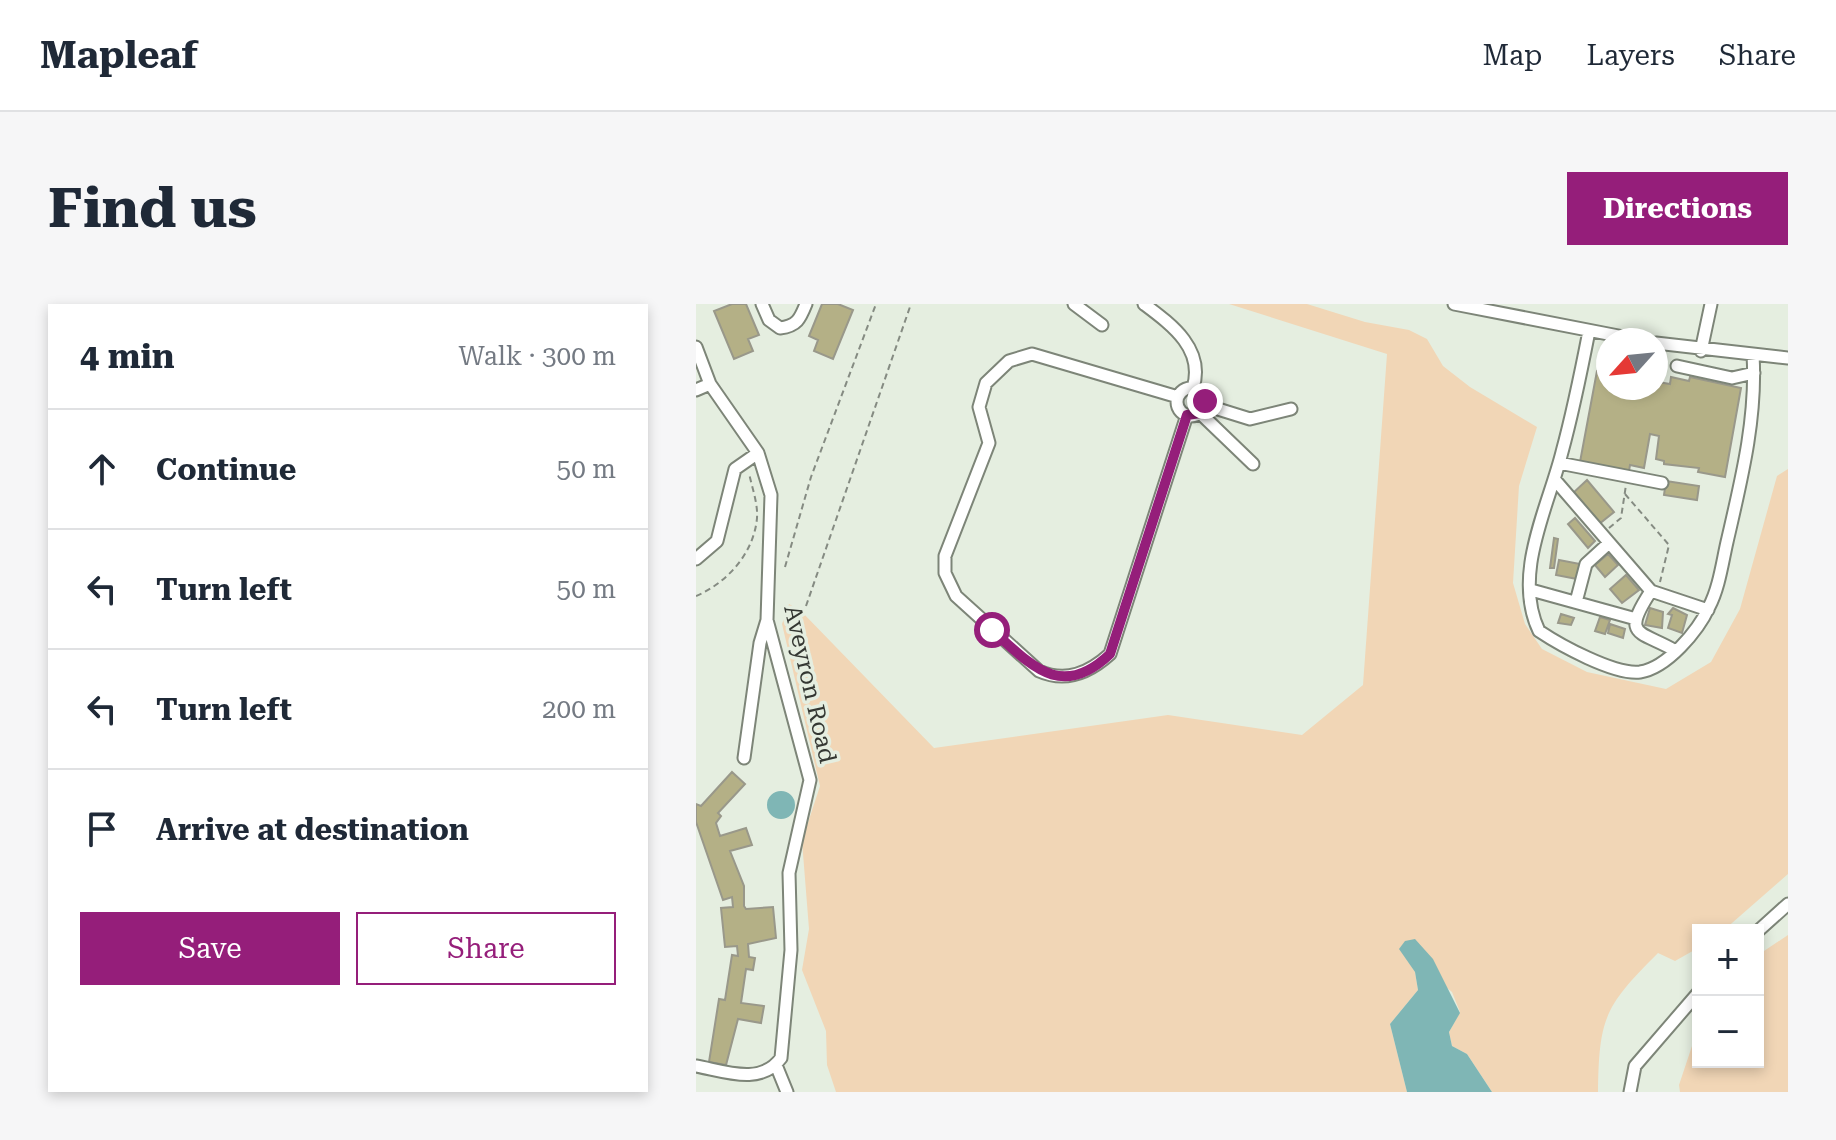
<!DOCTYPE html>
<meta charset="utf-8">
<style>
:root{--surface:#fff;--page:#f6f6f7;--text:#1f2937;--muted:#747a83;--line:#e0e1e3;--accent:#951e7a}
body{margin:0;font-family:"Roboto Serif",serif;background:var(--page);color:var(--text)}
.controls{position:absolute;right:24px;bottom:24px;display:grid;overflow:hidden;border-radius:0px;box-shadow:0 4px 12px #0003}
.controls button{width:72px;height:72px;display:grid;place-items:center;padding:0;border:0;border-bottom:2px solid var(--line);background:var(--surface);color:var(--text);font:40px sans-serif}
.compass{position:absolute;left:900px;top:24px;width:72px;height:72px;border-radius:50%;background:var(--surface);box-shadow:0 4px 12px #0003;rotate:243deg}
.stop{position:absolute;width:24px;height:24px;margin:-18px;border:6px solid #951e7a;border-radius:50%;background:#fff}
.stop.end{background:#951e7a;border-color:#fff;box-shadow:0 2px 8px #0008}
.list{margin:0;padding:0;list-style:none}
h2{display:flex;justify-content:space-between;align-items:center;height:104px;margin:0;padding:0 32px;font-size:34px}
h2 small{font-size:26px;font-weight:400;color:var(--muted)}
.list li{display:grid;grid-template-columns:52px 1fr auto;gap:24px;align-items:center;box-sizing:border-box;height:120px;padding:0 32px;border-top:2px solid var(--line)}
.list b{display:block;font-size:30px;white-space:nowrap}
.list em{font-size:26px;font-style:normal;color:var(--muted)}
.actions{display:flex;gap:16px;padding:24px 32px}
.actions a{flex:1;padding:18px 0;border:2px solid var(--accent);border-radius:0px;text-align:center;font-size:28px;color:var(--accent)}
.actions .main{background:var(--accent);color:#fff}
.icon{flex:none;width:44px;height:44px;fill:none;stroke:currentColor;stroke-width:2;stroke-linecap:round;stroke-linejoin:round}
.map{position:relative;flex:none;width:1092px;height:788px;overflow:hidden;border-radius:0px}
header{display:flex;align-items:center;gap:48px;box-sizing:border-box;height:112px;padding:0 40px;background:var(--surface);border-bottom:2px solid var(--line)}
header strong{font-size:38px}
nav{display:flex;gap:44px;margin-inline-start:auto;font-size:28px}
.intro{display:flex;align-items:center;justify-content:space-between;box-sizing:border-box;height:192px;padding:0 48px}
h1{margin:0;font-size:56px}
.button{padding:20px 36px;border-radius:0px;background:var(--accent);color:#fff;font-size:28px;font-weight:700}
main{display:flex;gap:48px;padding:0 48px}
aside{flex:1;background:var(--surface);border-radius:0px;box-shadow:0 4px 12px #0003}
.map>svg:first-child{display:block}
</style>
<header>
<strong>Mapleaf</strong>
<nav><a>Map</a><a>Layers</a><a>Share</a></nav>
</header>
<div class="intro"><h1>Find us</h1><a class="button">Directions</a></div>
<main>
<aside>
<h2>4 min<small>Walk · 300 m</small></h2>
<ul class="list">
<li><svg class="icon" aria-label="ahead" viewBox="0 0 24 24"><path d="M12 20V5M6 11l6-6 6 6"/></svg><div><b>Continue</b></div><em>50 m</em></li>
<li><svg class="icon" aria-label="left" viewBox="0 0 24 24"><path d="M17 20v-9H6M10 6l-5 5 5 5"/></svg><div><b>Turn left</b></div><em>50 m</em></li>
<li><svg class="icon" aria-label="left" viewBox="0 0 24 24"><path d="M17 20v-9H6M10 6l-5 5 5 5"/></svg><div><b>Turn left</b></div><em>200 m</em></li>
<li><svg class="icon" aria-label="arrive" viewBox="0 0 24 24"><path d="M6 21V4h12l-3 4 3 4H6"/></svg><div><b>Arrive at destination</b></div></li>
</ul>
<div class="actions"><a class="main">Save</a><a>Share</a></div>
</aside>
<div class="map">
<svg width="1092" height="788" viewBox="0 0 1092 788">
<rect width="100%" height="100%" fill="#e5eee0"/>
<!-- green -->
<path fill="#f1d6b6" d="M533,0h78l58,18 44,8 18,9 16,27 27,21 67,40 -18,59 -6,97 12,41 17,25 45,23 79,17 45,-27 29,-53 37,-133 11,-7v405l-64,56h-26v18l-23,13 -17,-8c-53,53 -59,64 -60,139h-106l-25,-38 -15,-8 -3,-14 11,-20 -8,-20 -52,-43 15,23 3,18 -28,34 17,68h-571l-9,-27 -1,-34 -24,-61 7,-41 -7,-88 18,-55 -38,-162 7,-20 12,7 133,137 234,-33 134,20 61,-50 24,-331z
M1092,631v157h-108l-1,-7 19,-57v34h60v-107z"/>
<!-- water -->
<path fill="#7fb6b5" d="M71 501a14 14 0 1 1 28 0a14 14 0 1 1-28 0Z
M719,635l18,20 27,54 -11,19 3,14 15,8 25,38h-85l-17,-68 28,-34 -3,-18 -16,-23 6,-8z"/>
<!-- building -->
<path fill="#b4b086" stroke="#99988a" stroke-width="2" d="M36,0h14l13,31 -11,4 5,12 -19,8 -20,-48z
M126,0h16l15,6 -20,49 -19,-8 4,-11 -9,-4z
M901,67l11,2v15h48v-15h4l-2,9 12,2 1,-7 18,4 1,-4 51,11 -16,89 -27,-5 1,-4 -35,-4v-3l-8,-2 3,-23 -9,-2 -6,34 -14,-3 -1,6 -49,-9z
M891,176l27,32 -15,12 -26,-31z
M970,177l33,5 -2,14 -33,-5z
M879,214l20,23 -7,7 -20,-24z
M858,234l4,1 -4,29h-4z
M912,250l10,11 -13,12 -10,-12z
M863,256l21,4 -3,15 -21,-4z
M930,271l13,15 -17,13 -12,-14z
M954,304l13,4 -1,16 -17,-3z
M977,304l14,7 -5,18 -14,-5 4,-13 -4,-1z
M865,310l13,4 -3,7 -13,-2z
M904,313l10,3 -5,14 -10,-3z
M914,320l15,5 -2,9 -15,-5z
M36,468l13,12 -27,29 3,3 -5,7 4,13 26,-8 6,17 -22,6 14,35v20l2,3 27,-2 3,31 -28,6 1,13 6,1 -2,12 -7,-1 -5,34 23,3 -3,17 -23,-4 -12,46 -17,-3 10,-63 6,1 7,-45 6,1 -1,-10 -12,1 -4,-39 12,-1 -1,-10 -9,3 -27,-78v-18l5,2z"/>
<g fill="none" stroke-linecap="round" stroke-linejoin="round">
<!-- minor casing -->
<g stroke="#7d8578" stroke-width="15">
<path id="minor" d="M66,0l7,16 11,8c17,-2 20,-9 26,-24
M378,0l28,21
M448,0c28,21 61,45 49,84
M758,0l185,36
M893,27c-8,41 -16,81 -27,121 -14,56 -50,122 -23,179 21,14 75,44 101,41 27,-4 58,-41 69,-65 10,-19 13,-43 18,-65 14,-61 30,-124 26,-187
M960,39l132,15
M0,43l14,37 48,69 13,42 -4,125 43,160 -21,93 2,77 -10,108c-20,28 -57,13 -85,8
M1005,47l10,-47
M981,62l55,12 22,-5
M481 98a14 14 0 1 1 28 0a14 14 0 1 1-28 0Z
M0,86l14,-6
M482,93l-146,-43 -23,7 -23,22 -7,24 10,36 -44,113v17l11,23 83,75c27,12 50,2 71,-17l77,-239
M509,101l45,14 41,-10
M504,109l53,51
M863,159l103,20
M859,176l96,111 57,19
M0,255l21,-18 18,-72 23,-16
M835,286l105,29
M955,287c-30,46 -12,39 23,59
M880,298l10,-38 23,-21
M48,454l16,-115 7,-23
M1062,627l30,-27
M80,761l11,27
M934,788l5,-26 63,-73"/>
</g>
<!-- path -->
<path stroke="#858b82" stroke-width="2" stroke-dasharray="6 4" stroke-linecap="butt" d="M929,190l44,51 -9,37
M913,224l12,-10 5,-33
M89,263l26,-90 65,-173
M0,292c31,-13 58,-43 61,-78 1,-15 -5,-30 -8,-45
M110,302l105,-302"/>
<!-- minor -->
<use href="#minor" stroke="#fff" stroke-width="11"/>
</g>
<g fill="none" stroke-linecap="round" stroke-linejoin="round">
<!-- route -->
<path stroke="#951e7a" stroke-width="10" d="M296,326c39,35 69,71 118,24l77,-239 13,-2 5,-12"/>
</g>
<g text-anchor="middle" stroke-width="7" stroke-linejoin="round" paint-order="stroke">
<!-- street labels -->
<g font-size="24" fill="#343732" stroke="#e5eee0">
<text transform="translate(114 380) rotate(77)" y="8">Aveyron Road</text>
</g>
</g>
</svg>
<div class="controls">
<button>+</button>
<button>−</button>
</div>
<svg class="compass" viewBox="-18 -18 36 36"><path d="M0-13l5 13h-10z" fill="#e53935"/><path d="M0 13l5-13h-10z" fill="#747a83"/></svg>
<div class="stop" style="left:296px;top:326px"></div>
<div class="stop end" style="left:509px;top:97px"></div>
</div>
</main>
